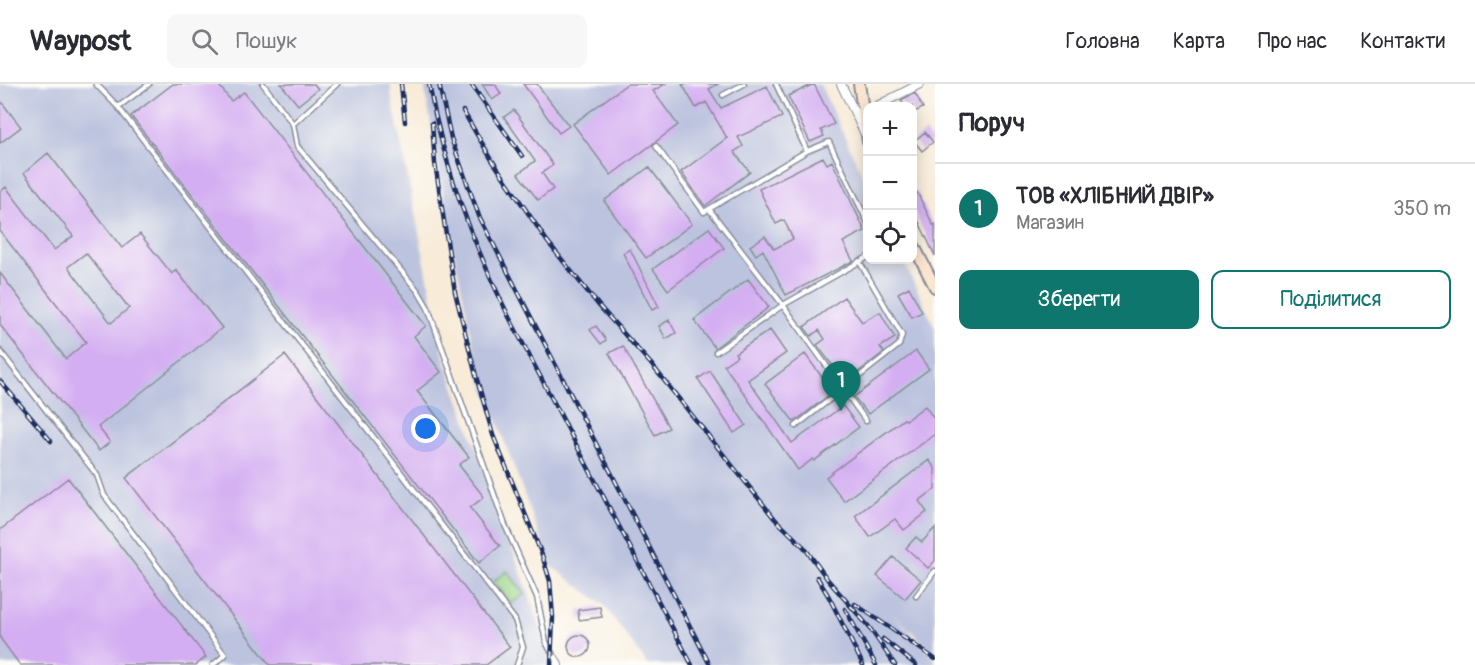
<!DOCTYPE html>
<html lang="uk">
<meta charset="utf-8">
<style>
:root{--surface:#fff;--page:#f7f7f7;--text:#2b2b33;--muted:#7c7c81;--line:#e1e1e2;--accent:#0f766e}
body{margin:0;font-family:Pangolin,sans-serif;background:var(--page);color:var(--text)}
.controls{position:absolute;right:18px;top:18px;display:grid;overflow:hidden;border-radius:12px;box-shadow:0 3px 15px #0003}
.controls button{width:54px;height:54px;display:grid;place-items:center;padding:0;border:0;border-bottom:2px solid var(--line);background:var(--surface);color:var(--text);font:30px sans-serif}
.you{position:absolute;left:426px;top:345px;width:21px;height:21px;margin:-15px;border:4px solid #fff;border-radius:50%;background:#1a73e8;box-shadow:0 0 0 9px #1a73e833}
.badge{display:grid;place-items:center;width:39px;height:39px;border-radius:50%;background:var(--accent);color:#fff;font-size:20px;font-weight:700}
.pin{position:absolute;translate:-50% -50px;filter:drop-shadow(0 2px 3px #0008)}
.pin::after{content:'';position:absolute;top:32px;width:21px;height:18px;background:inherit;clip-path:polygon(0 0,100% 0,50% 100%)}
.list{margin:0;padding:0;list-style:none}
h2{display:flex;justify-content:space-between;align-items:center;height:78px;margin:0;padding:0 24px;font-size:26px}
h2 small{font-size:20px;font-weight:400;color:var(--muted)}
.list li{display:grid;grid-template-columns:39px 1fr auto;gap:18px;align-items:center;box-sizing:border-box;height:90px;padding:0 24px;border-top:2px solid var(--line)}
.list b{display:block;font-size:22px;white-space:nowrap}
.list p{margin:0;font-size:20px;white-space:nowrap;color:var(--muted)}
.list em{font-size:20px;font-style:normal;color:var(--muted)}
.actions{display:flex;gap:12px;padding:18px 24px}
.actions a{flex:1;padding:14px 0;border:2px solid var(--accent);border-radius:12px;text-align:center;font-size:21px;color:var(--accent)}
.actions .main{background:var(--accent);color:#fff}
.icon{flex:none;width:33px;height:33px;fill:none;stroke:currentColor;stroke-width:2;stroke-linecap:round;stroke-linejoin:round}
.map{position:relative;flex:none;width:935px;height:581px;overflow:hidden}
header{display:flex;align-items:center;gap:36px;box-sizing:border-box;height:84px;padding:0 30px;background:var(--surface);border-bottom:2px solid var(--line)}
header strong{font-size:28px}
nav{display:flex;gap:33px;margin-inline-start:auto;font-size:21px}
.search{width:420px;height:54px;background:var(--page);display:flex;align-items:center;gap:15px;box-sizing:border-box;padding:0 21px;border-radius:12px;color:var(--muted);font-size:22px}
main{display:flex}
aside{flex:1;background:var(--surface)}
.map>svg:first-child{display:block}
</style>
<header>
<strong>Waypost</strong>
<div class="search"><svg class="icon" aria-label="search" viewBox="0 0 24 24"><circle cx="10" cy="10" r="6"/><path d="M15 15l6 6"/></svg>Пошук</div>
<nav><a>Головна</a><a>Карта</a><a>Про нас</a><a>Контакти</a></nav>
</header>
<main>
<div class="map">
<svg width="935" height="581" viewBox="0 0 935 581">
<rect width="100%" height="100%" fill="#fdfcf7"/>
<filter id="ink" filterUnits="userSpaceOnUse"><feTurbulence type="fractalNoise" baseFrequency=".0167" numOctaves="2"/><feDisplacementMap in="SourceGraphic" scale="12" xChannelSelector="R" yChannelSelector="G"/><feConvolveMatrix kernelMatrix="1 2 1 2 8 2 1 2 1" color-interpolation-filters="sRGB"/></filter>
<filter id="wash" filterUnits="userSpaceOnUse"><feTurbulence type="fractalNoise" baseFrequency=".008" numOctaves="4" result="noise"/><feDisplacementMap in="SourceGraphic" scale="24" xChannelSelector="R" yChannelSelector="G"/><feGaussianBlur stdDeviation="1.35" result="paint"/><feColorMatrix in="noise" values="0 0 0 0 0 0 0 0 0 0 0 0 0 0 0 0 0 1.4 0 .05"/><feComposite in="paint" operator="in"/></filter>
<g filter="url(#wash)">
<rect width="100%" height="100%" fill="#f8ebd8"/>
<!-- industrial -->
<path fill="#bcc3de" d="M0,0h391v9l53,265 110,307h-554z
M424,0h396l47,101 1,75h35l32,68v326l-44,-42 44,47v6h-287l-45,-61 -52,-38 -71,-190 -29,-138z"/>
<!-- green -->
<path fill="#9dd689" stroke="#5c8274" stroke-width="1.5" d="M507,487l18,23 -14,10 -17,-23z"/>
<g id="blocks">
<!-- building -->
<path fill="#d4aef2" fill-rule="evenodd" d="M173,0h45l13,17 13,-9 182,234 -12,10 27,36 -24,19 52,66 -10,8 25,32 -14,11 30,38 -21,17 -348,-447z
M281,0h33l4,5 -20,16z
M482,0h13l6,10 -9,6z
M523,0h14l32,42 -10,7z
M627,0h38l-12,7 25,34 -67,50 -38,-51z
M682,0h36l-9,5 12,19 46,-22 15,31 -44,20 5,9 -9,6 16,20 -45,34 -24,-34 46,-34 -21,-36 -10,6z
M814,0l20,40 -13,6 3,6 -14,6 -22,-46z
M915,9l8,15 -11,5v-7h-8l-3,-6z
M0,16l21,27 -21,16z
M514,26l39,55 -11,8 11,16 -15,11 -20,-26 17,-13 -31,-44z
M925,48l8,10 -11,9 -8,-10z
M48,69l74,95 18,-14 32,40 4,-4 46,58 -124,99 12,15 -11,9 -99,-126v-52l66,86 20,-17 -86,-111v-39l6,-5 48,63 19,-14 -49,-63zM86,169l43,55 -18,15 -43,-56z
M823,73l4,7 5,-3 33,70 -22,11 10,19 -67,34 -23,-45 -7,5 -6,-9 15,-10 9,13 19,-10 -9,-19 -8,4 -17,-35z
M649,83l43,57 -46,34 -42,-57z
M917,108l16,33 2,-1v32l-23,-49v-13z
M709,144l15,20 -56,42 -15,-21z
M630,165l29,58 -7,3 -29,-57z
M748,195l21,28 -54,41 -21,-28z
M909,203l13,25 -10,5 -14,-24z
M844,213l18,25 18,-10 15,26 -15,9 4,5 -39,30 -28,-37 8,-6 -6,-9 -8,6 -7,-9z
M669,236l7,13 -10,6 -7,-13z
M596,242l10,14 -5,4 -11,-14z
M770,246l16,23 -38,27 44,63 51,-37 16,21 -45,34 -1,-2 -15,11 -74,-105 13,-9 -2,-3z
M623,262l46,82 -14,7 -46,-82z
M916,267l13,18 -61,45 -14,-17z
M805,270l28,38 -39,30 -29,-38z
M285,271l225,292 -24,18h-216l-144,-187z
M710,287l36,54 -12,8 -36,-54z
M925,322l10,14v14l-91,67 -18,-24 78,-58 2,1z
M929,376l6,8v21l-16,12 8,11 -23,18 -9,-11 -25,18 -15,-21z
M68,394l138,179 -10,8h-176l-20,-27v-108z
M935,444v33l-7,7 -22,-20 10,-11 6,5z
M893,473l28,23 -16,19 -28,-23z
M600,523l2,10 -23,3 -1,-10z
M568 562a11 11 0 1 1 22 0a11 11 0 1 1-22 0Z"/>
</g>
</g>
<g filter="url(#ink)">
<use href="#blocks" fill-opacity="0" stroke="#8a8d9b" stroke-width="1.5"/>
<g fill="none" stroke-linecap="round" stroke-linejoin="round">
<!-- lane casing -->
<g stroke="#8a8d9b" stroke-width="7">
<path id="lane" d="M96,0l22,23 397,513 8,27 -6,18
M263,0l30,40 4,22 121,145 10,17 77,217 32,72 9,45 9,17
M776,0l31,67
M723,11l21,-11
M118,23l31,-23
M293,40l44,-40
M656,62l48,66 5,-3 74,96 83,116
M709,125l98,-58 22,-9 39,81
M0,267l97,124 7,20 121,160 -12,10
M716,268l67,-47 85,-48
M796,342l103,-81 3,-10 -43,-74
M916,512l19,-25"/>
</g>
<!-- street casing -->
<g stroke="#8a8d9b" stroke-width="10">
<path id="street" d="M841,0l24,50
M877,22l43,-22
M555,575l3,6"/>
</g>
<!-- secondary casing -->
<g stroke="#8a8d9b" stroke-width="14">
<path id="secondary" d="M859,0l9,58
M912,158l23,45"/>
</g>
<!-- lane -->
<use href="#lane" stroke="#fff" stroke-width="4"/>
<!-- street -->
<use href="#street" stroke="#fff" stroke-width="8"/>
<!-- secondary -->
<use href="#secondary" stroke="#fce5cf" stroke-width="10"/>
<!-- rail casing -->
<g stroke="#1b2f5e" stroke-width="4.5">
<path id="rail" d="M401,0l4,38
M429,0c15,84 43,157 80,233l183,348
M439,0l12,54 28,78 231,449
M471,0l51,72
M463,27l29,49 55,81 53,66 51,57 124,155 29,28 24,33 41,47 26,38
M432,39l3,40 20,129 21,84 17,59 49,120 8,26 3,36 -2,48
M0,297l51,60
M817,493l12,20 34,68
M855,520l80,55
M845,525l31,56
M883,555l33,26"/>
</g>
<!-- rail -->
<use href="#rail" stroke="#fdfcf7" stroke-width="2" stroke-dasharray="7" stroke-linecap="butt"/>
</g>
</g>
</svg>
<div class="controls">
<button>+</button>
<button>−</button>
<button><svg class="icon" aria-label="locate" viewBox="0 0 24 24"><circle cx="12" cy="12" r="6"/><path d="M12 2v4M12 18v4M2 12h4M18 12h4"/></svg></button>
</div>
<div class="you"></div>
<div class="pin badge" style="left:841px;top:327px">1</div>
</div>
<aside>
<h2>Поруч<small></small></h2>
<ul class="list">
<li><span class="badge">1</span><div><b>ТОВ «ХЛІБНИЙ ДВІР»</b><p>Магазин</p></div><em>350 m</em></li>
</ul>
<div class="actions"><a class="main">Зберегти</a><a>Поділитися</a></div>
</aside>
</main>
